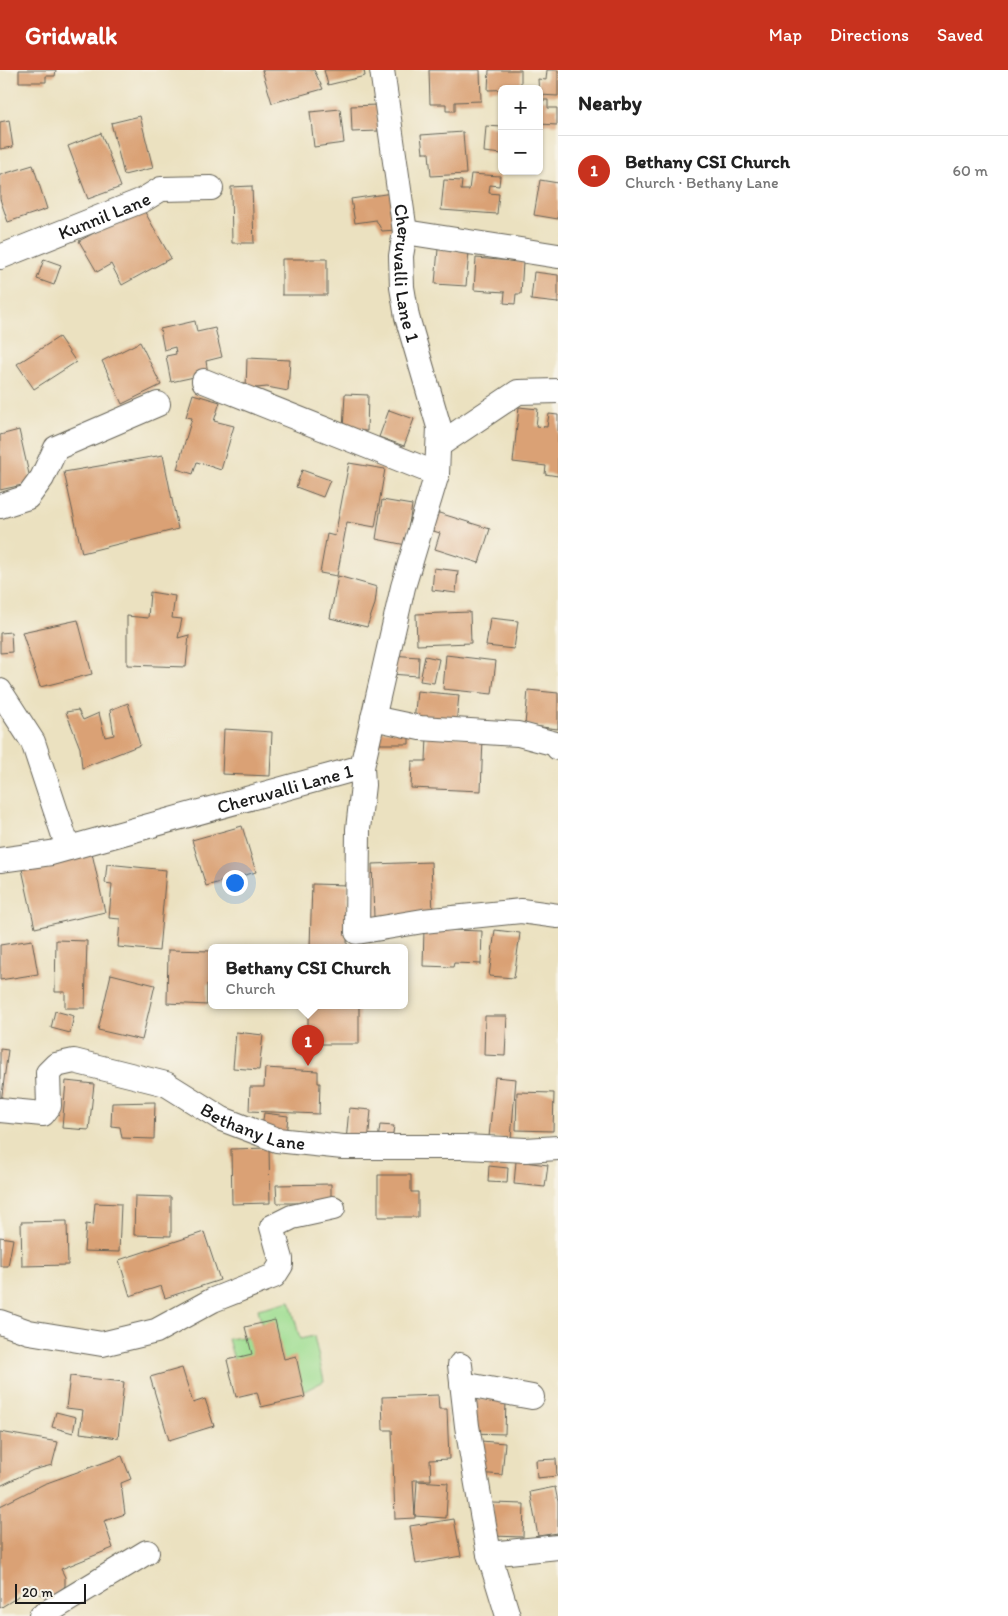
<!DOCTYPE html>
<meta charset="utf-8">
<style>
:root{--surface:#fff;--page:#f6f6f6;--text:#222;--muted:#767676;--line:#e0e0e0;--accent:#c8321e}
body{margin:0;font-family:Itim,sans-serif;background:var(--page);color:var(--text)}
.controls{position:absolute;right:15px;top:15px;display:grid;overflow:hidden;border-radius:8px;box-shadow:0 1px 4px #0004}
.controls button{width:45px;height:45px;display:grid;place-items:center;padding:0;border:0;border-bottom:1px solid var(--line);background:var(--surface);color:var(--text);font:25px sans-serif}
.scale{position:absolute;left:15px;bottom:12px;width:71px;box-sizing:border-box;padding-left:5px;border:2px solid #1c1c1c;border-top:0;font-size:14px;line-height:18px;white-space:nowrap;color:#1c1c1c;-webkit-text-stroke:4px #f7f3e8;paint-order:stroke}
.you{position:absolute;left:234px;top:812px;width:18px;height:18px;margin:-12px;border:4px solid #fff;border-radius:50%;background:#1a73e8;box-shadow:0 0 0 8px #1a73e833}
.badge{display:grid;place-items:center;width:32px;height:32px;border-radius:50%;background:var(--accent);color:#fff;font-size:16px;font-weight:700}
.pin{position:absolute;translate:-50% -41px;filter:drop-shadow(0 1px 2px #0008)}
.pin::after{content:'';position:absolute;top:26px;width:18px;height:15px;background:inherit;clip-path:polygon(0 0,100% 0,50% 100%)}
.popup{position:absolute;left:208px;top:874px;width:200px;height:65px;box-sizing:border-box;display:grid;place-content:center;border-radius:8px;background:var(--surface);filter:drop-shadow(0 1px 4px #0005);font-size:16px;white-space:nowrap;color:var(--muted)}
.popup b{font-size:19px;color:var(--text)}
.popup::after{content:'';position:absolute;left:50%;top:100%;margin-left:-10px;border:10px solid transparent;border-top-color:var(--surface)}
.list{margin:0;padding:0;list-style:none}
h2{display:flex;justify-content:space-between;align-items:center;height:65px;margin:0;padding:0 20px;font-size:21px}
h2 small{font-size:16px;font-weight:400;color:var(--muted)}
.list li{display:grid;grid-template-columns:32px 1fr auto;gap:15px;align-items:center;box-sizing:border-box;height:70px;padding:0 20px;border-top:1px solid var(--line)}
.list b{display:block;font-size:19px;white-space:nowrap}
.list p{margin:0;font-size:16px;white-space:nowrap;color:var(--muted)}
.list em{font-size:16px;font-style:normal;color:var(--muted)}
.map{position:relative;flex:none;width:558px;height:1546px;overflow:hidden}
header{display:flex;align-items:center;gap:30px;box-sizing:border-box;height:70px;padding:0 25px;background:var(--accent);color:#fff}
header strong{font-size:24px}
nav{display:flex;gap:28px;margin-inline-start:auto;font-size:18px}
main{display:flex}
aside{flex:1;background:var(--surface)}
.map>svg:first-child{display:block}
</style>
<header>
<strong>Gridwalk</strong>
<nav><a>Map</a><a>Directions</a><a>Saved</a></nav>
</header>
<main>
<div class="map">
<svg width="558" height="1546" viewBox="0 0 558 1546">
<rect width="100%" height="100%" fill="#f7f3e8"/>
<filter id="ink" filterUnits="userSpaceOnUse"><feTurbulence type="fractalNoise" baseFrequency=".02" numOctaves="2"/><feDisplacementMap in="SourceGraphic" scale="10" xChannelSelector="R" yChannelSelector="G"/><feConvolveMatrix kernelMatrix="1 2 1 2 8 2 1 2 1" color-interpolation-filters="sRGB"/></filter>
<filter id="wash" filterUnits="userSpaceOnUse"><feTurbulence type="fractalNoise" baseFrequency=".0096" numOctaves="4" result="noise"/><feDisplacementMap in="SourceGraphic" scale="20" xChannelSelector="R" yChannelSelector="G"/><feGaussianBlur stdDeviation="1.12" result="paint"/><feColorMatrix in="noise" values="0 0 0 0 0 0 0 0 0 0 0 0 0 0 0 0 0 1.4 0 .05"/><feComposite in="paint" operator="in"/></filter>
<g filter="url(#wash)">
<rect width="100%" height="100%" fill="#ebe1c0"/>
<!-- green -->
<path fill="#a0de93" stroke="#5e7d58" d="M290,1231l10,38 14,-3 10,45 -25,13 -56,-3 -15,-52 36,-5 -6,-25z"/>
<g id="blocks">
<!-- building -->
<path fill="#daa175" d="M19,0h37l-1,6h-9v6h-27z
M262,0h52l9,19 -51,14z
M324,0h40l1,6 -37,9z
M429,0h51l1,31 -26,1v9h-9v-7h-16z
M489,0h32v19l-33,1z
M547,0h11v26l-19,-1 -1,-16 8,1z
M539,30h9v8h9v17l-18,-1z
M377,35l1,26 -26,1 -1,-26z
M340,39l4,34 -30,4 -4,-35z
M140,46l13,52 -29,7 -13,-52z
M9,50l4,27 -13,2v-27z
M486,56l16,1v27l-18,-2z
M463,62l3,42 -35,2 -2,-23h-6l-2,-18z
M101,63l20,54 -33,12 -20,-53z
M33,95l14,44 -39,13 -8,-23v-24z
M471,104l29,2 -1,10 -9,-1 -1,8 10,1 -2,20 -56,-4 3,-30 18,1 -1,9h8z
M540,110l18,3v36l-24,-4z
M252,116l2,57h-22l-1,-56z
M392,123l4,37 -14,1 -6,-11 -21,3 -4,-24z
M142,137l29,51 -49,27 -11,-21 -14,8 -18,-31z
M438,179l31,3 -3,34 -31,-2z
M476,188l47,4 -2,32h-5l-1,10 -11,-1 1,-11 -31,-2z
M44,189l17,6 -7,20 -17,-6z
M282,189h45v36h-45z
M534,202l24,3v28l-27,-3z
M195,251l2,11 18,-4 7,29 -16,4 2,13 -37,8 -5,-26 10,-2 -1,-7 -11,3 -4,-21z
M59,267l17,25 -42,27 -17,-25z
M140,272l21,43 -39,19 -20,-43z
M247,288l43,2 -2,31 -21,-4 -21,2z
M193,324l27,8 -6,19 20,5 -13,44 -24,-8 -4,12 -16,-5 15,-51 -6,-1z
M345,324l23,1 -1,36 -24,-1z
M519,337l19,2 -2,17 11,1 2,-13 9,1v61l-13,-2 1,-8 -33,-4z
M389,340l25,9 -10,27 -25,-9z
M19,360l12,53 -31,7v-55z
M163,385l15,74 -96,24 -18,-81z
M349,393l36,6 -10,58 -28,-5 -10,54 -17,-3 7,-39 8,2z
M302,400l28,10 -7,17 -27,-10z
M382,430l30,5 -6,40 -30,-6z
M436,442l54,17 -11,34 -44,-14 5,-16 -10,-3z
M434,498l24,3 -2,22 -24,-3z
M338,506l39,11 -2,17 -8,23 -37,-9z
M150,522l25,4 -3,22 10,1 -4,19 11,-3 -3,32 -59,-2v-49l21,2z
M470,542l1,31 -54,2 -1,-31z
M490,548l28,3 -4,28 -28,-3z
M78,550l14,54 -52,13 -18,-55z
M11,562l1,20 -12,1v-20z
M391,585l28,2 -1,19 -28,-2z
M446,585l50,6 -4,33 -49,-5z
M425,586l14,3 -5,24 -14,-2z
M528,620l30,3v36l-33,-4z
M417,621l42,4 -3,30 -42,-4z
M128,633l12,42 -58,23 -2,-20 -14,-36 12,-2 5,10 16,-7 6,24 9,-2 -4,-25z
M224,659l48,3 -2,44 -48,-2z
M377,661h32v13h-32z
M427,666l56,2 -2,53 -70,-3 1,-27h14z
M242,756l14,46 -50,14 -14,-46z
M92,783l13,59 -70,16 -13,-59z
M431,792l2,52 -59,3 -2,-53z
M107,794l59,6 -7,81 -41,-4 2,-28 -11,-1 3,-34 -7,-1z
M312,814l36,1 -1,62h-37z
M424,859l58,2 -1,33 -27,-1 -1,4 -30,-1z
M495,860l25,3 -6,45 -25,-2z
M32,870l6,34 -38,6v-35z
M56,870l31,1 -2,67h-20v-16h-10z
M168,880l44,1v33h-5v21l-40,-2z
M111,904l44,11 -13,55 -44,-10z
M308,935h51v39h-51z
M55,941l19,5 -4,17 -19,-5z
M485,946h22l-2,40 -21,-1z
M236,962l27,3 -4,35 -26,-2z
M0,979l8,1 -7,52h-1z
M265,998l53,3v12h2l-1,31 -70,-3 1,-24h14z
M495,1007l21,2 -5,60 -22,-2z
M66,1011l28,3 -5,46 -27,-2z
M517,1022l37,1 -1,38 -37,-1z
M155,1032l-1,37 -32,-1 -2,-11 -9,-1 1,-23z
M349,1038l22,2 -3,33 -22,-1z
M264,1043l24,3 -2,20 -25,-3z
M380,1055l14,1 -2,15 -14,-1z
M269,1078l1,55 -38,1 -1,-55z
M516,1091l32,4 -3,22 -31,-3z
M489,1096l19,2 -1,15 -19,-1z
M378,1105h33v17h7v25h-40z
M331,1114v19h-54l-1,-18z
M135,1126l36,1v39l-37,-1z
M95,1133l26,1 -2,48 -35,-1 2,-27 7,1z
M67,1151l1,44 -46,1 -1,-44z
M204,1162l16,48 -55,18 -4,-12 -31,10 -11,-36z
M0,1167l13,2 -5,27h-8z
M275,1250l9,39 12,-3 9,41 -44,10 -4,-15 -21,5 -9,-37 25,-6 -7,-27z
M182,1298l11,35 12,-4 9,27 -45,14 -19,-63z
M70,1306l54,6 -6,56 -38,-5 3,-23 -17,-2z
M438,1325l1,14h8l2,50 -19,1 1,20h-18l2,38 -20,1 -3,-89h-9l-1,-33z
M470,1329l36,1 -1,34 -36,-1z
M56,1342l20,5 -3,16 -21,-6z
M0,1362l58,10 -6,23 -19,5 -33,16z
M481,1371l24,2 -3,32 -24,-2z
M122,1386l9,23 -10,4 4,31 -21,7 9,27 -52,21 4,8v9l-10,9 -9,2 -9,-4 -6,-8 -18,15 -13,8v-102l44,-22z
M556,1389l1,17 -20,2 -1,-18z
M417,1411l31,2 -2,35 -31,-2z
M555,1417l3,15v31l-20,3 -8,-44z
M493,1433l31,1 -1,33 -31,-1z
M454,1449l7,37 -45,8 -6,-38z"/>
</g>
</g>
<g filter="url(#ink)">
<use href="#blocks" fill-opacity="0" stroke="#646155" stroke-width="1"/>
<g fill="none" stroke-linecap="round" stroke-linejoin="round">
<!-- minor casing -->
<g stroke="#646155" stroke-width="26">
<g id="minor">
<path id="s1" d="M382,0l23,162 -4,24 1,31 5,30 32,110 -2,47"/>
<path d="M405,162l153,24"/>
<path id="s2" d="M0,187l143,-57 18,-11 50,-1"/>
<path d="M439,375l79,-53 40,-1"/>
<path d="M0,436l28,-9 14,-19 14,-30 102,-44"/>
<path d="M0,621l33,51 35,106"/>
<path d="M373,648l47,10 98,6 38,10 2,4"/>
<path d="M362,697l1,18 -5,44 -1,103 66,-11 98,-10 37,5"/>
<path id="s3" d="M0,790l51,-7 311,-86 41,-180 34,-113 -233,-93"/>
<path id="s4" d="M0,1040l43,4 6,-8 -1,-33 8,-8 18,-4 92,23 56,35 55,21 66,7h121l62,3 32,-2"/>
<path d="M0,1252l29,10 73,12 54,-13 57,-31 61,-24 7,-11v-6l-9,-32 20,-10 41,-9"/>
<path d="M460,1295l7,61 22,128 19,62"/>
<path d="M462,1314l70,13"/>
<path d="M489,1484l69,-7"/>
<path d="M41,1546l106,-64"/>
</g>
</g>
<!-- minor -->
<use href="#minor" stroke="#fff" stroke-width="24"/>
</g>
</g>
<g text-anchor="middle" stroke-width="4.5" stroke-linejoin="round" paint-order="stroke">
<!-- street labels -->
<g font-size="19" fill="#1c1c1c" stroke="#f7f3e8">
<text dy="7" stroke="none"><textPath href="#s2" startOffset="112">Kunnil Lane</textPath></text>
<text dy="7" stroke="none"><textPath href="#s1" startOffset="205">Cheruvalli Lane 1</textPath></text>
<text dy="7" stroke="none"><textPath href="#s3" startOffset="294">Cheruvalli Lane 1</textPath></text>
<text dy="7" stroke="none"><textPath href="#s4" startOffset="309">Bethany Lane</textPath></text>
</g>
</g>
</svg>
<div class="controls">
<button>+</button>
<button>−</button>
</div>
<div class="scale">20 m</div>
<div class="you"></div>
<div class="pin badge" style="left:308px;top:996px">1</div>
<div class="popup"><b>Bethany CSI Church</b>Church</div>
</div>
<aside>
<h2>Nearby<small></small></h2>
<ul class="list">
<li><span class="badge">1</span><div><b>Bethany CSI Church</b><p>Church · Bethany Lane</p></div><em>60 m</em></li>
</ul>
</aside>
</main>
